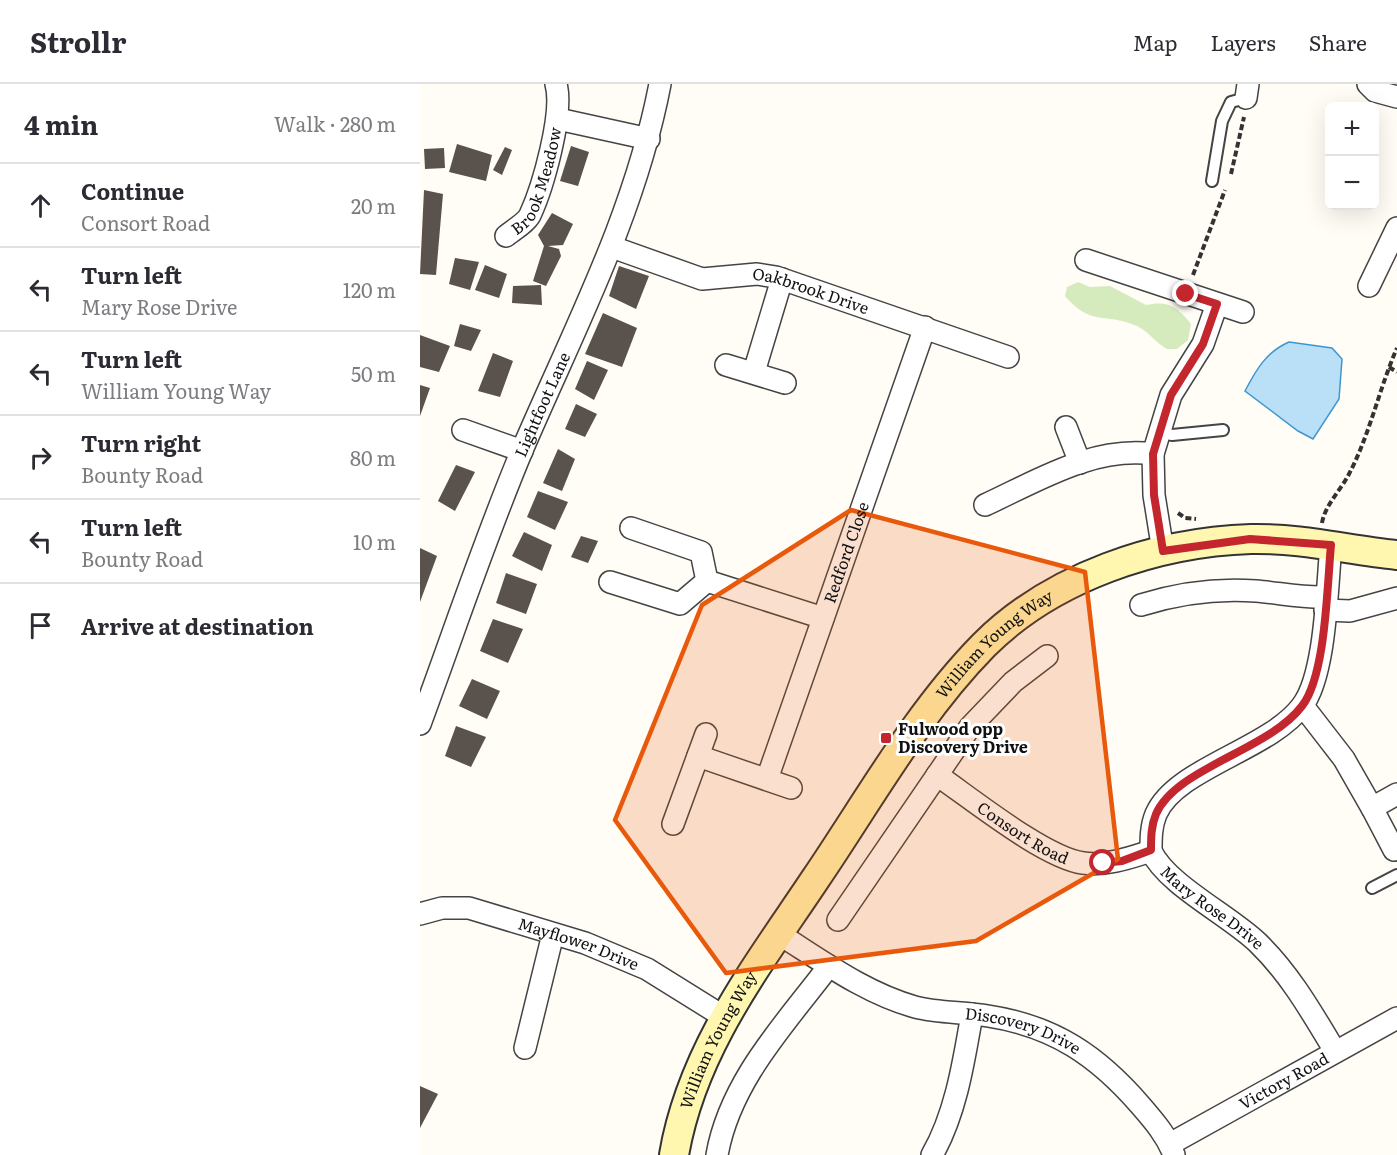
<!DOCTYPE html>
<meta charset="utf-8">
<style>
:root{--surface:#fff;--page:#f2f2f3;--text:#2b2b33;--muted:#7c7c81;--line:#e1e1e2}
body{margin:0;font-family:Literata,serif;background:var(--page);color:var(--text)}
.controls{position:absolute;right:18px;top:18px;display:grid;overflow:hidden;border-radius:9px;box-shadow:0 6px 24px #0002}
.controls button{width:54px;height:54px;display:grid;place-items:center;padding:0;border:0;border-bottom:2px solid var(--line);background:var(--surface);color:var(--text);font:30px sans-serif}
.stop{position:absolute;width:18px;height:18px;margin:-14px;border:4px solid #c4262e;border-radius:50%;background:#fff}
.stop.end{background:#c4262e;border-color:#fff;box-shadow:0 2px 6px #0008}
.list{margin:0;padding:0;list-style:none}
h2{display:flex;justify-content:space-between;align-items:center;height:78px;margin:0;padding:0 24px;font-size:26px}
h2 small{font-size:20px;font-weight:400;color:var(--muted)}
.list li{display:grid;grid-template-columns:39px 1fr auto;gap:18px;align-items:center;box-sizing:border-box;height:84px;padding:0 24px;border-top:2px solid var(--line)}
.list b{display:block;font-size:22px;white-space:nowrap}
.list p{margin:0;font-size:20px;white-space:nowrap;color:var(--muted)}
.list em{font-size:20px;font-style:normal;color:var(--muted)}
.icon{flex:none;width:33px;height:33px;fill:none;stroke:currentColor;stroke-width:2;stroke-linecap:round;stroke-linejoin:round}
.map{position:relative;flex:none;width:977px;height:1071px;overflow:hidden}
header{display:flex;align-items:center;gap:36px;box-sizing:border-box;height:84px;padding:0 30px;background:var(--surface);border-bottom:2px solid var(--line)}
header strong{font-size:28px}
nav{display:flex;gap:33px;margin-inline-start:auto;font-size:21px}
main{display:flex}
aside{flex:1;background:var(--surface)}
.map>svg:first-child{display:block}
</style>
<header>
<strong>Strollr</strong>
<nav><a>Map</a><a>Layers</a><a>Share</a></nav>
</header>
<main>
<aside>
<h2>4 min<small>Walk · 280 m</small></h2>
<ul class="list">
<li><svg class="icon" aria-label="ahead" viewBox="0 0 24 24"><path d="M12 20V5M6 11l6-6 6 6"/></svg><div><b>Continue</b><p>Consort Road</p></div><em>20 m</em></li>
<li><svg class="icon" aria-label="left" viewBox="0 0 24 24"><path d="M17 20v-9H6M10 6l-5 5 5 5"/></svg><div><b>Turn left</b><p>Mary Rose Drive</p></div><em>120 m</em></li>
<li><svg class="icon" aria-label="left" viewBox="0 0 24 24"><path d="M17 20v-9H6M10 6l-5 5 5 5"/></svg><div><b>Turn left</b><p>William Young Way</p></div><em>50 m</em></li>
<li><svg class="icon" aria-label="right" viewBox="0 0 24 24"><path d="M7 20v-9h11M14 6l5 5-5 5"/></svg><div><b>Turn right</b><p>Bounty Road</p></div><em>80 m</em></li>
<li><svg class="icon" aria-label="left" viewBox="0 0 24 24"><path d="M17 20v-9H6M10 6l-5 5 5 5"/></svg><div><b>Turn left</b><p>Bounty Road</p></div><em>10 m</em></li>
<li><svg class="icon" aria-label="arrive" viewBox="0 0 24 24"><path d="M6 21V4h12l-3 4 3 4H6"/></svg><div><b>Arrive at destination</b></div></li>
</ul>
</aside>
<div class="map">
<svg width="977" height="1071" viewBox="0 0 977 1071">
<rect width="100%" height="100%" fill="#fffdf5"/>
<!-- green -->
<path fill="#d5ebbd" d="M658,198l12,5 20,-1 36,19c22,-5 32,2 45,19l-3,16 -11,9h-10c-11,-6 -18,-17 -30,-23 -32,-14 -46,1 -72,-30l2,-9z"/>
<!-- water -->
<path fill="#b9e0f7" stroke="#3f96cf" stroke-width="1.5" d="M869,258l43,6 10,11 -3,40 -26,40 -15,-8 -53,-40c11,-21 21,-39 44,-49z"/>
<!-- building -->
<path fill="#5a524d" d="M37,60l35,11 -6,26 -37,-9z
M151,62l18,6 -11,34 -18,-5z
M85,63l7,3 -10,25 -9,-5z
M24,64l1,20 -20,1 -1,-20z
M4,106l19,4 -7,81 -16,-1z
M132,129l21,11 -10,21 -15,1 11,3 2,7 -15,30 -13,-5 11,-35 -6,-11z
M35,174l24,4 -9,28 -21,-6z
M65,181l22,9 -8,24 -24,-8z
M199,182l30,10 -13,33 -27,-13z
M121,201l1,20 -30,-2 1,-17z
M183,229l34,15 -15,39 -37,-13z
M40,240l21,6 -10,21 -17,-5z
M0,251l30,11 -11,26 -19,-5z
M73,269l20,8 -13,36 -22,-6z
M167,277l21,9 -14,30 -19,-11z
M0,301l10,3 -10,28z
M156,320l21,10 -12,23 -20,-8z
M138,365l17,10 -13,32 -19,-8z
M36,381l19,7 -20,39 -17,-10z
M118,407l30,11 -13,28 -28,-13z
M104,448l28,13 -10,26 -30,-15z
M161,452l17,5 -10,22 -17,-6z
M0,464l17,8 -17,46z
M86,489l31,11 -11,30 -30,-11z
M73,535l30,10 -15,34 -28,-12z
M52,595l28,12 -13,28 -28,-13z
M36,642l30,11 -15,30 -26,-11z
M0,1002l18,8 -18,34z"/>
<g fill="none" stroke-linecap="round" stroke-linejoin="round">
<!-- service casing -->
<g stroke="#444" stroke-width="14">
<path id="service" d="M792,97l10,-60 9,-19 15,-4
M738,348l14,3 51,-5
M952,804l25,-13"/>
</g>
<!-- minor casing -->
<g stroke="#444" stroke-width="24">
<g id="minor">
<path d="M948,0l7,7 22,6"/>
<path d="M826,14l2,-14"/>
<path d="M138,35l91,20"/>
<path id="s1" d="M86,152c7,-6 20,-13 24,-21 13,-28 34,-102 26,-131"/>
<path id="s2" d="M192,163l90,32 55,-5 19,3 232,80"/>
<path d="M666,176l157,52"/>
<path d="M949,202l28,-58"/>
<path d="M306,281l59,18"/>
<path d="M334,288l28,-93"/>
<path d="M646,343l14,36"/>
<path d="M43,346l59,21"/>
<path d="M565,421c52,-24 108,-59 168,-51"/>
<path id="s3" d="M911,461c-4,41 -5,130 -29,161 -33,44 -126,62 -146,108 -5,12 -5,24 -5,37 16,34 78,64 107,92 32,31 54,70 77,108"/>
<path d="M743,467l-9,-56 -1,-41 18,-59 32,-51 14,-40"/>
<path d="M287,497l116,37"/>
<path d="M190,498l70,22 27,-23 -6,-29 -70,-24"/>
<path d="M721,521c38,-12 75,-17 115,-14 24,2 46,7 70,6"/>
<path d="M905,526l25,1 47,-13"/>
<path d="M883,622l41,53 28,49 25,-14"/>
<path id="s4" d="M0,640c34,-92 65,-186 103,-276 52,-121 112,-234 137,-364"/>
<path d="M278,672l93,32"/>
<path id="s5" d="M517,691c35,24 108,83 146,88 24,3 46,-5 68,-12"/>
<path id="s6" d="M347,695l158,-452"/>
<path d="M952,724l22,42"/>
<path d="M253,740l33,-90"/>
<path id="s7" d="M0,830l22,-6h27l116,35 62,26 77,48"/>
<path d="M418,836l132,-193 43,-45 34,-26"/>
<path id="s8" d="M359,850c43,27 86,59 136,73 23,6 49,5 73,9 66,10 110,40 153,90 13,15 26,30 33,49"/>
<path d="M105,964l28,-114"/>
<path id="s9" d="M750,1060l227,-126"/>
<path d="M297,1071c13,-74 68,-131 112,-189"/>
<path d="M512,1071c24,-41 32,-95 40,-141"/>
</g>
</g>
<!-- secondary casing -->
<g stroke="#333" stroke-width="32">
<g id="secondary">
<path id="s10" d="M254,1071c18,-106 84,-190 142,-277 53,-78 101,-165 168,-233 68,-68 173,-103 267,-106 50,-1 97,11 146,16"/>
</g>
</g>
<!-- path -->
<path stroke="#333" stroke-width="4" stroke-dasharray="6 3" stroke-linecap="butt" d="M811,90l13,-57
M773,191l32,-85
M969,283l8,5
M758,429l7,5 11,1
M902,439c3,-18 19,-33 27,-49 21,-40 30,-85 48,-126"/>
<!-- service -->
<use href="#service" stroke="#fff" stroke-width="10"/>
<!-- minor -->
<use href="#minor" stroke="#fff" stroke-width="21"/>
<!-- secondary -->
<use href="#secondary" stroke="#fff6b0" stroke-width="28"/>
</g>
<g fill="none" stroke-linecap="round" stroke-linejoin="round">
<!-- route -->
<path stroke="#c4262e" stroke-width="8" d="M683,779l19,-2 29,-11c0,-12 0,-24 5,-36 20,-46 113,-64 146,-108 24,-31 25,-120 29,-161l-81,-6 -87,12 -9,-56 -1,-41 18,-59 32,-51 14,-40 -31,-10"/>
</g>
<!-- marked area -->
<path fill="#e8590c" fill-opacity="0.2" stroke="#e8590c" stroke-width="4.5" stroke-linejoin="round" d="M431,426l234,62 33,287 -142,82 -250,32 -111,-153 87,-215z"/>
<!-- markers -->
<rect fill="#c4262e" stroke="#fff" stroke-width="2" x="460" y="648" width="12" height="12" rx="3"/>
<g text-anchor="middle" stroke-width="6" stroke-linejoin="round" paint-order="stroke">
<!-- street labels -->
<g font-size="16" fill="#111" stroke="#fff">
<text dy="6" stroke="none"><textPath href="#s1" startOffset="66">Brook Meadow</textPath></text>
<text dy="6" stroke="none"><textPath href="#s2" startOffset="207">Oakbrook Drive</textPath></text>
<text dy="6" stroke="none"><textPath href="#s4" startOffset="342">Lightfoot Lane</textPath></text>
<text dy="6" stroke="none"><textPath href="#s6" startOffset="240">Redford Close</textPath></text>
<text dy="6" stroke="none"><textPath href="#s10" startOffset="610">William Young Way</textPath></text>
<text dy="6" stroke="none"><textPath href="#s5" startOffset="104">Consort Road</textPath></text>
<text dy="6" stroke="none"><textPath href="#s3" startOffset="471">Mary Rose Drive</textPath></text>
<text dy="6" stroke="none"><textPath href="#s7" startOffset="165">Mayflower Drive</textPath></text>
<text dy="6" stroke="none"><textPath href="#s8" startOffset="266">Discovery Drive</textPath></text>
<text dy="6" stroke="none"><textPath href="#s10" startOffset="124">William Young Way</textPath></text>
<text dy="6" stroke="none"><textPath href="#s9" startOffset="130">Victory Road</textPath></text>
</g>
<!-- poi labels -->
<g font-size="16" font-weight="bold" fill="#111" stroke="#fff" text-anchor="start">
<text x="478" y="651">Fulwood opp<tspan x="478" dy="18">Discovery Drive</tspan></text>
</g>
</g>
</svg>
<div class="controls">
<button>+</button>
<button>−</button>
</div>
<div class="stop" style="left:683px;top:779px"></div>
<div class="stop end" style="left:766px;top:210px"></div>
</div>
</main>
